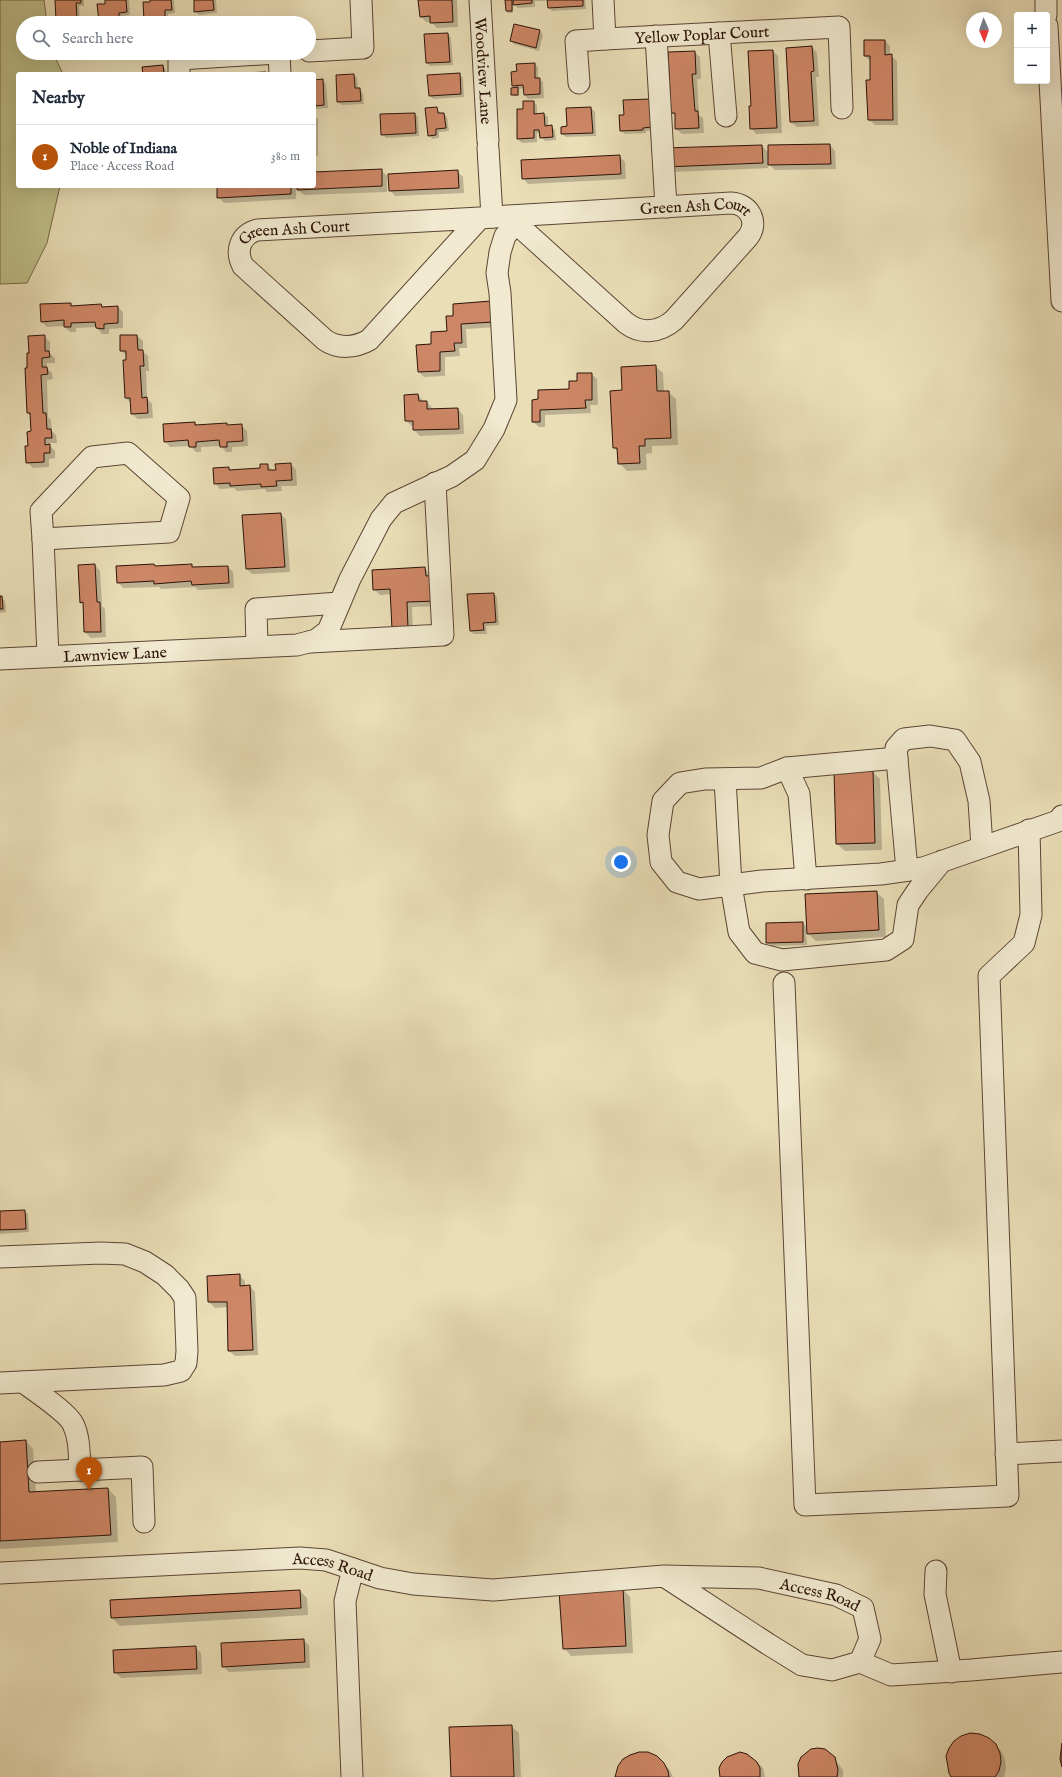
<!DOCTYPE html>
<meta charset="utf-8">
<style>
:root{--surface:#fff;--page:#f6f6f7;--text:#1f2937;--muted:#747a83;--line:#e0e1e3;--accent:#b45309}
body{margin:0;font-family:"IM FELL English",serif;background:var(--page);color:var(--text)}
.controls{position:absolute;right:12px;top:12px;display:grid;overflow:hidden;border-radius:4px;box-shadow:0 4px 16px #0002}
.controls button{width:36px;height:36px;display:grid;place-items:center;padding:0;border:0;border-bottom:1px solid var(--line);background:var(--surface);color:var(--text);font:20px sans-serif}
.compass{position:absolute;left:966px;top:12px;width:36px;height:36px;border-radius:50%;background:var(--surface);box-shadow:0 4px 16px #0002;rotate:178deg}
.you{position:absolute;left:621px;top:862px;width:14px;height:14px;margin:-10px;border:3px solid #fff;border-radius:50%;background:#1a73e8;box-shadow:0 0 0 6px #1a73e833}
.badge{display:grid;place-items:center;width:26px;height:26px;border-radius:50%;background:var(--accent);color:#fff;font-size:13px;font-weight:700}
.pin{position:absolute;translate:-50% -33px;filter:drop-shadow(0 1px 2px #0008)}
.pin::after{content:'';position:absolute;top:21px;width:14px;height:12px;background:inherit;clip-path:polygon(0 0,100% 0,50% 100%)}
.list{margin:0;padding:0;list-style:none}
h2{display:flex;justify-content:space-between;align-items:center;height:52px;margin:0;padding:0 16px;font-size:17px}
h2 small{font-size:13px;font-weight:400;color:var(--muted)}
.list li{display:grid;grid-template-columns:26px 1fr auto;gap:12px;align-items:center;box-sizing:border-box;height:64px;padding:0 16px;border-top:1px solid var(--line)}
.list b{display:block;font-size:15px;white-space:nowrap}
.list p{margin:0;font-size:13px;white-space:nowrap;color:var(--muted)}
.list em{font-size:13px;font-style:normal;color:var(--muted)}
.icon{flex:none;width:22px;height:22px;fill:none;stroke:currentColor;stroke-width:2;stroke-linecap:round;stroke-linejoin:round}
.map{position:relative;flex:none;width:1062px;height:1777px;overflow:hidden}
.search{position:absolute;background:var(--surface);box-shadow:0 4px 16px #0002;left:16px;top:16px;width:300px;height:44px;display:flex;align-items:center;gap:10px;box-sizing:border-box;padding:0 14px;border-radius:22px;color:var(--muted);font-size:15px}
.panel{position:absolute;background:var(--surface);box-shadow:0 4px 16px #0002;left:16px;top:72px;width:300px;height:116px;border-radius:4px}
.map>svg:first-child{display:block}
</style>
<div class="map">
<svg width="1062" height="1777" viewBox="0 0 1062 1777">
<rect width="100%" height="100%" fill="#eadeb7"/>
<filter id="stains"><feTurbulence type="fractalNoise" baseFrequency=".005" numOctaves="4"/><feColorMatrix values="0 0 0 0 .2 0 0 0 0 .09 0 0 0 0 .02 0 0 0 .5 -.17"/></filter>
<radialGradient id="worn" r=".72"><stop offset=".6" stop-color="#630" stop-opacity="0"/><stop offset="1" stop-color="#630" stop-opacity=".3"/></radialGradient>
<!-- green -->
<path fill="#bfbf89" stroke="#756848" d="M0,0h44l3,23h-24v30h30l10,21h-45v112h42l-13,57 -20,40 -27,1z"/>
<!-- shadow -->
<path fill="#0003" d="M56,0h28v6h-5l1,16 -19,1 -4,-4z
M106,0h23l1,15 -8,1v7h-21l-1,-1 6,-17z
M151,0h23l1,13 -7,1v8l-20,1 -3,-4z
M195,0h21l1,13 -18,2 -4,-4z
M419,0h38l1,27 -21,1 -6,-6h-5l-5,-5z
M506,0h39v1h-10v6l-17,1 -5,-5v10h-5l-1,-2z
M548,0h37l1,9 -34,2 -3,-4z
M515,25l25,6 3,4 -4,16 -25,-7 -3,-3z
M448,34l3,4 2,27 -23,1 -3,-3z
M885,41l5,5v9l7,6 1,64h-23l-6,-5 2,-58 -6,-6z
M812,47l5,6 2,24h-3l3,49 -22,1 -6,-5z
M773,51l5,5 4,77 -26,1 -5,-6 1,-21z
M694,52l6,5 1,22h-4l2,36 4,3 1,15 -22,1 -6,-5v-13l-4,-3z
M534,64l4,3v12l5,3 1,16 -16,1 -3,-4 -1,-7 -5,1v7h-5l-2,-1 4,-7 -3,-3z
M163,66l3,4v4h-22z
M459,74l4,4 1,19 -31,2 -3,-4z
M354,75l3,3 1,11 5,4 1,11 -22,1 -4,-3 -1,-26z
M323,80l3,4 2,24 -14,1v-28z
M624,101l31,29 -9,1v2l-21,1 -4,-3 4,-15z
M533,102l4,3v9h7l4,3v10l3,-1 4,4 1,10 -11,1 -4,-4v-4h-4v9l-15,1 -4,-4v-29l6,-1z
M437,108l4,6h3l3,3 2,14 -10,1v6l-7,1 -3,-4z
M591,108l4,4 1,24 -30,1 -4,-3z
M414,114l4,3 1,19 -33,2 -4,-4z
M314,116l4,3v37h-4z
M830,145l5,6 1,18 -61,1 -7,-7v5l-97,4 -5,-6 96,-20 7,7z
M619,156l6,6 1,17 -98,5 -5,-6z
M381,170l6,6v16l-83,3 -6,-5v-4h16v-13z
M457,171l6,6 1,16 -69,3 -5,-6z
M218,186h78v13l-72,4 -6,-6z
M491,302l7,25 -32,2 1,19h-8l1,8 -15,1v19l-21,1 -5,-5 13,-27 16,-13 6,-15z
M71,304l2,3 28,-2 3,3 14,-1 5,5v16l-14,1v5h-7l-6,-7 -20,1v4h-6l-6,-6 -17,1 -5,-5z
M44,336l6,6v12l5,4v5h-8v5l5,5 1,6 -6,1 1,37 3,3 1,11 4,4 1,8h-7v3l5,5v7l-6,1v8l-16,1 -6,-6 5,-30 -1,-15 -3,-4 -2,-44h2l2,-15z
M121,336h16l6,5v11l5,4 1,15h-3l1,27 5,6 1,14 -15,1 -6,-5v-10l-6,-6 1,-42 -6,-5z
M655,366l8,7 1,19h4l8,7 2,46 -26,1v7l-6,1 1,16 -20,1 -8,-8 -1,-11 -4,-5 9,-56z
M591,374l6,5 1,26h-8l1,8 -46,2v12h-6l-6,-5v-21l37,-11 8,-8z
M418,395l6,7h3l5,6v2l26,-1 5,6 1,19 -44,2 -6,-6v-4h-2l-6,-5z
M195,423l3,3 28,-2 2,2 13,-1 6,6 1,15 -16,1v5h-6l-5,-6 -20,1v5h-5l-6,-6 -20,1 -5,-6z
M291,464l5,6 1,16h-16l1,5 -15,1 -2,-3 -28,2 -3,-3 -14,1 -5,-6 14,-15 3,3 29,-2 6,-4 6,6z
M280,514l6,5 4,53 -38,2 -5,-5z
M95,565l5,6 2,35 3,3 1,28 -15,1 -6,-6 -1,-27 -3,-3z
M154,565l3,2 34,-2 3,3 34,-1 5,5 1,16 -36,2 -3,-3 -34,2 -2,-2 -36,1 -5,-6z
M425,568l5,6 13,32 -31,1 1,26 -14,1 -7,-40 -12,1 -6,-6z
M494,594l3,3 2,28 -13,1 1,8h-13l-4,-3z
M0,597l5,4 1,11 -6,1z
M873,772l7,7 2,71 -37,1 -8,-7z
M876,892l8,7 2,38 -70,4 -10,-9 1,13 -36,1 -4,-4 36,-19 5,6z
M24,1211l4,3 1,18 -29,2v-22z
M239,1275l6,6v6l5,-1 5,6 3,63 -23,1 -6,-5 -1,-44 -13,1 -6,-6z
M26,1441l7,8 3,44 72,-4 8,8 2,45 -118,7v-106z
M623,1589l7,8 3,56 -62,3 -7,-8z
M300,1591l7,7 1,17 -188,11 -8,-8 -1,-17z
M303,1640l6,5 1,23 -81,4 -6,-6z
M196,1648l5,5 1,21 -81,4 -6,-6z
M511,1726l8,7 2,44h-69z
M988,1739l13,12 4,8 1,9 -2,9h-51z
M830,1753l13,17v7h-42l-3,-7 3,-12z
M656,1757l13,12 4,8h-57z
M757,1762l6,6 2,9h-44z"/>
<!-- building -->
<path fill="#ce8766" stroke="#2b1208" d="M55,0h26v3h-5l1,16 -21,1z
M105,0h21l1,12 -8,1v8l-20,1 -2,-18h8z
M150,0h21l1,10h-7v8l-21,2 -1,-18h7z
M194,0h19l1,10 -20,2z
M418,0h34l1,22 -23,1v-7l-10,1z
M505,0h7v11h-6z
M513,0h19v3l-19,2z
M547,0h36v6l-35,2z
M514,24l26,6 -4,18 -26,-7z
M448,33l2,29 -24,1 -2,-29z
M864,40h21v15l7,-1 1,66h-25l-2,-40h4v-24h-6z
M812,46l2,25 -3,1 3,49 -24,1 -4,-74z
M773,50l4,78 -27,1 -1,-23h2l-3,-55z
M695,51l1,23h-4l3,37h3l1,17 -24,1v-16h-4l-3,-61z
M535,63v15h5v16l-16,1 -1,-10 -11,1 -1,-14 6,-1 -1,-7z
M163,65l1,9h-21l-1,-7z
M266,72v2h-22v-1z
M460,73l1,21 -32,2 -2,-21z
M354,74l1,14h5l1,13 -24,1 -1,-27z
M323,79l1,26 -10,1v-26z
M518,87v8h-7v-7z
M651,99l1,28 -9,1v2l-23,1 -1,-16h5l-1,-15z
M523,101h11v13l10,-1 1,13 7,-1 1,12 -13,1 -1,-8h-5v8l-17,1v-30h6z
M437,107l1,6h6l2,15 -10,1v6l-8,1 -3,-28z
M591,107l2,26 -32,1v-7l6,-1 -1,-18z
M415,113l1,20 -35,2 -1,-21z
M314,115h1v38l-1,-1z
M830,144l1,20 -63,1v-20z
M762,145l1,18 -98,4 -1,-19z
M620,155l1,19 -99,5 -1,-19z
M382,169v17l-85,4v-4h17v-14z
M458,170l1,18 -70,3 -1,-17z
M217,186h74v8l-74,4z
M491,301l2,21 -32,2 1,19h-8l1,8 -15,1v19l-22,1 -2,-27 15,-1v-12l16,-1 -1,-15h7v-12z
M71,303v3l30,-2 1,3 16,-1v17l-14,1v5l-8,-1 -1,-6 -24,1v4h-7v-7l-23,2 -1,-18z
M45,335v16h4l1,6 -8,1v9h5l1,7 -7,1 2,38h3l1,16h4l1,9h-7v7l5,-1v9h-6v9l-18,1 -1,-17h3l-1,-14 4,-1 -1,-18h-3l-2,-45h2v-15h2l-1,-17z
M120,335h17l1,15h5l1,16h-4l2,32 5,-1 1,16 -17,1 -1,-16h-5l-2,-38h3v-9h-6z
M656,365l1,26h12l2,47 -26,1v7h-6l1,17 -22,1 -1,-16h-4l-3,-57 12,-1 -1,-23z
M577,373h15v27h-7l1,8 -46,2v12h-8v-22l6,-1v-9l31,-1v-8h8z
M418,394l1,7h8v8l31,-1 1,21 -46,1v-9h-8l-1,-26z
M195,422v3l32,-2v2l15,-1 1,17 -16,1v5h-7l-1,-7 -23,2v5h-7l-1,-7 -24,2 -1,-18z
M291,463l1,17 -16,1 1,5 -16,1v-3l-31,2v-3l-16,1 -1,-16 16,-1v3l31,-2v-4h8v6h8l-1,-6z
M281,513l4,54 -39,2 -4,-54z
M95,564l2,38h3l1,30h-17l-1,-30 -3,1 -2,-38z
M154,564l1,2 37,-2v3l36,-1 1,17 -37,2 -1,-4 -37,3v-3l-37,2 -1,-17z
M425,567l1,9 10,-1 2,26 -31,1 1,26 -16,1 -2,-40 -17,1 -1,-20z
M494,593l2,29 -13,1 1,7 -14,1 -3,-37z
M0,596h2l1,13h-3z
M873,771l2,72 -39,1 -2,-72z
M877,891l2,39 -72,4 -2,-40z
M803,922v20l-37,1v-20z
M25,1210l1,19 -26,1v-19z
M240,1274v12l10,-1 3,65 -25,1 -1,-49h-19l-1,-26z
M26,1440l3,52 79,-4 3,47 -111,6v-99z
M623,1588l3,58 -63,3 -4,-58z
M300,1590l1,18 -190,10 -1,-18z
M304,1639l1,23 -83,5 -1,-24z
M196,1646l1,23 -83,4 -1,-23z
M512,1725l2,52h-63l-2,-50z
M970,1733l10,1 9,4 7,6 4,9 1,9 -2,9 -4,6h-44l-2,-4 -3,-17 3,-8 5,-7 7,-5z
M1062,1743v24l-2,-8z
M818,1748l7,1 10,8 3,13 -1,7h-38l-1,-13 3,-7 10,-8z
M639,1752h9l9,4 7,7 4,8 1,6h-54l3,-11 5,-7 7,-4z
M740,1752l7,2 10,8 3,6v9h-40l-1,-9 3,-6 5,-5z"/>
<g fill="none" stroke-linecap="round" stroke-linejoin="round">
<!-- minor casing -->
<g stroke="#5b4534" stroke-width="23">
<g id="minor">
<path id="s1" d="M480,0l8,141"/>
<path id="s2" d="M603,0l2,39 234,-12 3,81"/>
<path d="M1046,0v15"/>
<path d="M1047,26l15,275"/>
<path d="M719,33l7,83"/>
<path d="M656,36l10,171"/>
<path d="M309,51l54,-3 -2,-48"/>
<path d="M279,53l1,21"/>
<path d="M179,74v-15l99,-6"/>
<path d="M579,83l-3,-42 29,-2"/>
<path d="M488,148l4,69"/>
<path id="s3" d="M480,218l-111,122c-14,8 -31,9 -44,0l-82,-74c-8,-15 -3,-31 14,-36l223,-12 28,-2 223,-13c19,1 28,20 17,34l-74,83c-14,12 -32,15 -48,3l-118,-107"/>
<path d="M128,453l51,45 -10,34 -126,7 -2,-28 51,-54z"/>
<path d="M43,539l5,117"/>
<path d="M310,642l133,-7 -8,-152"/>
<path d="M257,646l-1,-37 83,-6"/>
<path id="s4" d="M0,659l297,-14 19,-5 12,-9 22,-52 31,-60 13,-16 58,-27 23,-16 19,-31 12,-29 -6,-107 -3,-20 3,-21 5,-16 11,-13"/>
<path d="M787,768l12,26 7,85"/>
<path d="M725,779l6,106 -32,4 -22,-7 -16,-20 -3,-27 5,-34 17,-18 25,-4 56,-1 26,-10 110,-10"/>
<path d="M942,861l-24,29 -10,15 -5,34 -17,11 -104,10 -27,-7 -16,-21 -8,-47 31,-4 119,-7 42,-6 135,-47 4,-5"/>
<path d="M907,870l-11,-122 8,-9 26,-3 25,4 15,22 9,39 3,46"/>
<path d="M784,983l21,522 203,-9 -19,-520 35,-33 7,-28 -2,-85"/>
<path d="M0,1257l101,-4 24,1 20,8 20,13 14,14 6,9 2,53 -1,12 -5,8 -17,4 -164,8"/>
<path d="M23,1382c11,8 45,31 50,42 7,14 6,31 7,46l62,-3 2,55"/>
<path d="M1006,1454l56,-3"/>
<path d="M38,1472l42,-2"/>
<path d="M936,1571l-1,23 16,78"/>
<path id="s5" d="M0,1573l300,-15 26,2 54,18 33,6 80,6 171,-14 95,2 77,17 27,13 7,31 -10,23 -28,8 -30,-5 -34,-21 -104,-68"/>
<path d="M860,1662l31,13 80,-5 91,-8"/>
<path d="M352,1777l-7,-176 8,-32"/>
</g>
</g>
<!-- minor -->
<use href="#minor" stroke="#f1ead0" stroke-width="21"/>
</g>
<g text-anchor="middle" stroke-width="3.5" stroke-linejoin="round" paint-order="stroke">
<!-- street labels -->
<g font-size="16" fill="#2b1208" stroke="#f1ead0">
<text dy="6" stroke="none"><textPath href="#s2" startOffset="136">Yellow Poplar Court</textPath></text>
<text dy="6" stroke="none"><textPath href="#s1" startOffset="71">Woodview Lane</textPath></text>
<text dy="6" stroke="none"><textPath href="#s3" startOffset="807">Green Ash Court</textPath></text>
<text dy="6" stroke="none"><textPath href="#s3" startOffset="403">Green Ash Court</textPath></text>
<text dy="6" stroke="none"><textPath href="#s4" startOffset="115">Lawnview Lane</textPath></text>
<text dy="6" stroke="none"><textPath href="#s5" startOffset="334">Access Road</textPath></text>
<text dy="6" stroke="none"><textPath href="#s5" startOffset="827">Access Road</textPath></text>
</g>
</g>
<rect width="100%" height="100%" filter="url(#stains)"/>
<rect width="100%" height="100%" fill="url(#worn)"/>
</svg>
<div class="controls">
<button>+</button>
<button>−</button>
</div>
<svg class="compass" viewBox="-18 -18 36 36"><path d="M0-13l5 13h-10z" fill="#e53935"/><path d="M0 13l5-13h-10z" fill="#747a83"/></svg>
<div class="you"></div>
<div class="pin badge" style="left:89px;top:1490px">1</div>
<div class="search"><svg class="icon" aria-label="search" viewBox="0 0 24 24"><circle cx="10" cy="10" r="6"/><path d="M15 15l6 6"/></svg>Search here</div>
<section class="panel">
<h2>Nearby<small></small></h2>
<ul class="list">
<li><span class="badge">1</span><div><b>Noble of Indiana</b><p>Place · Access Road</p></div><em>380 m</em></li>
</ul>
</section>
</div>
